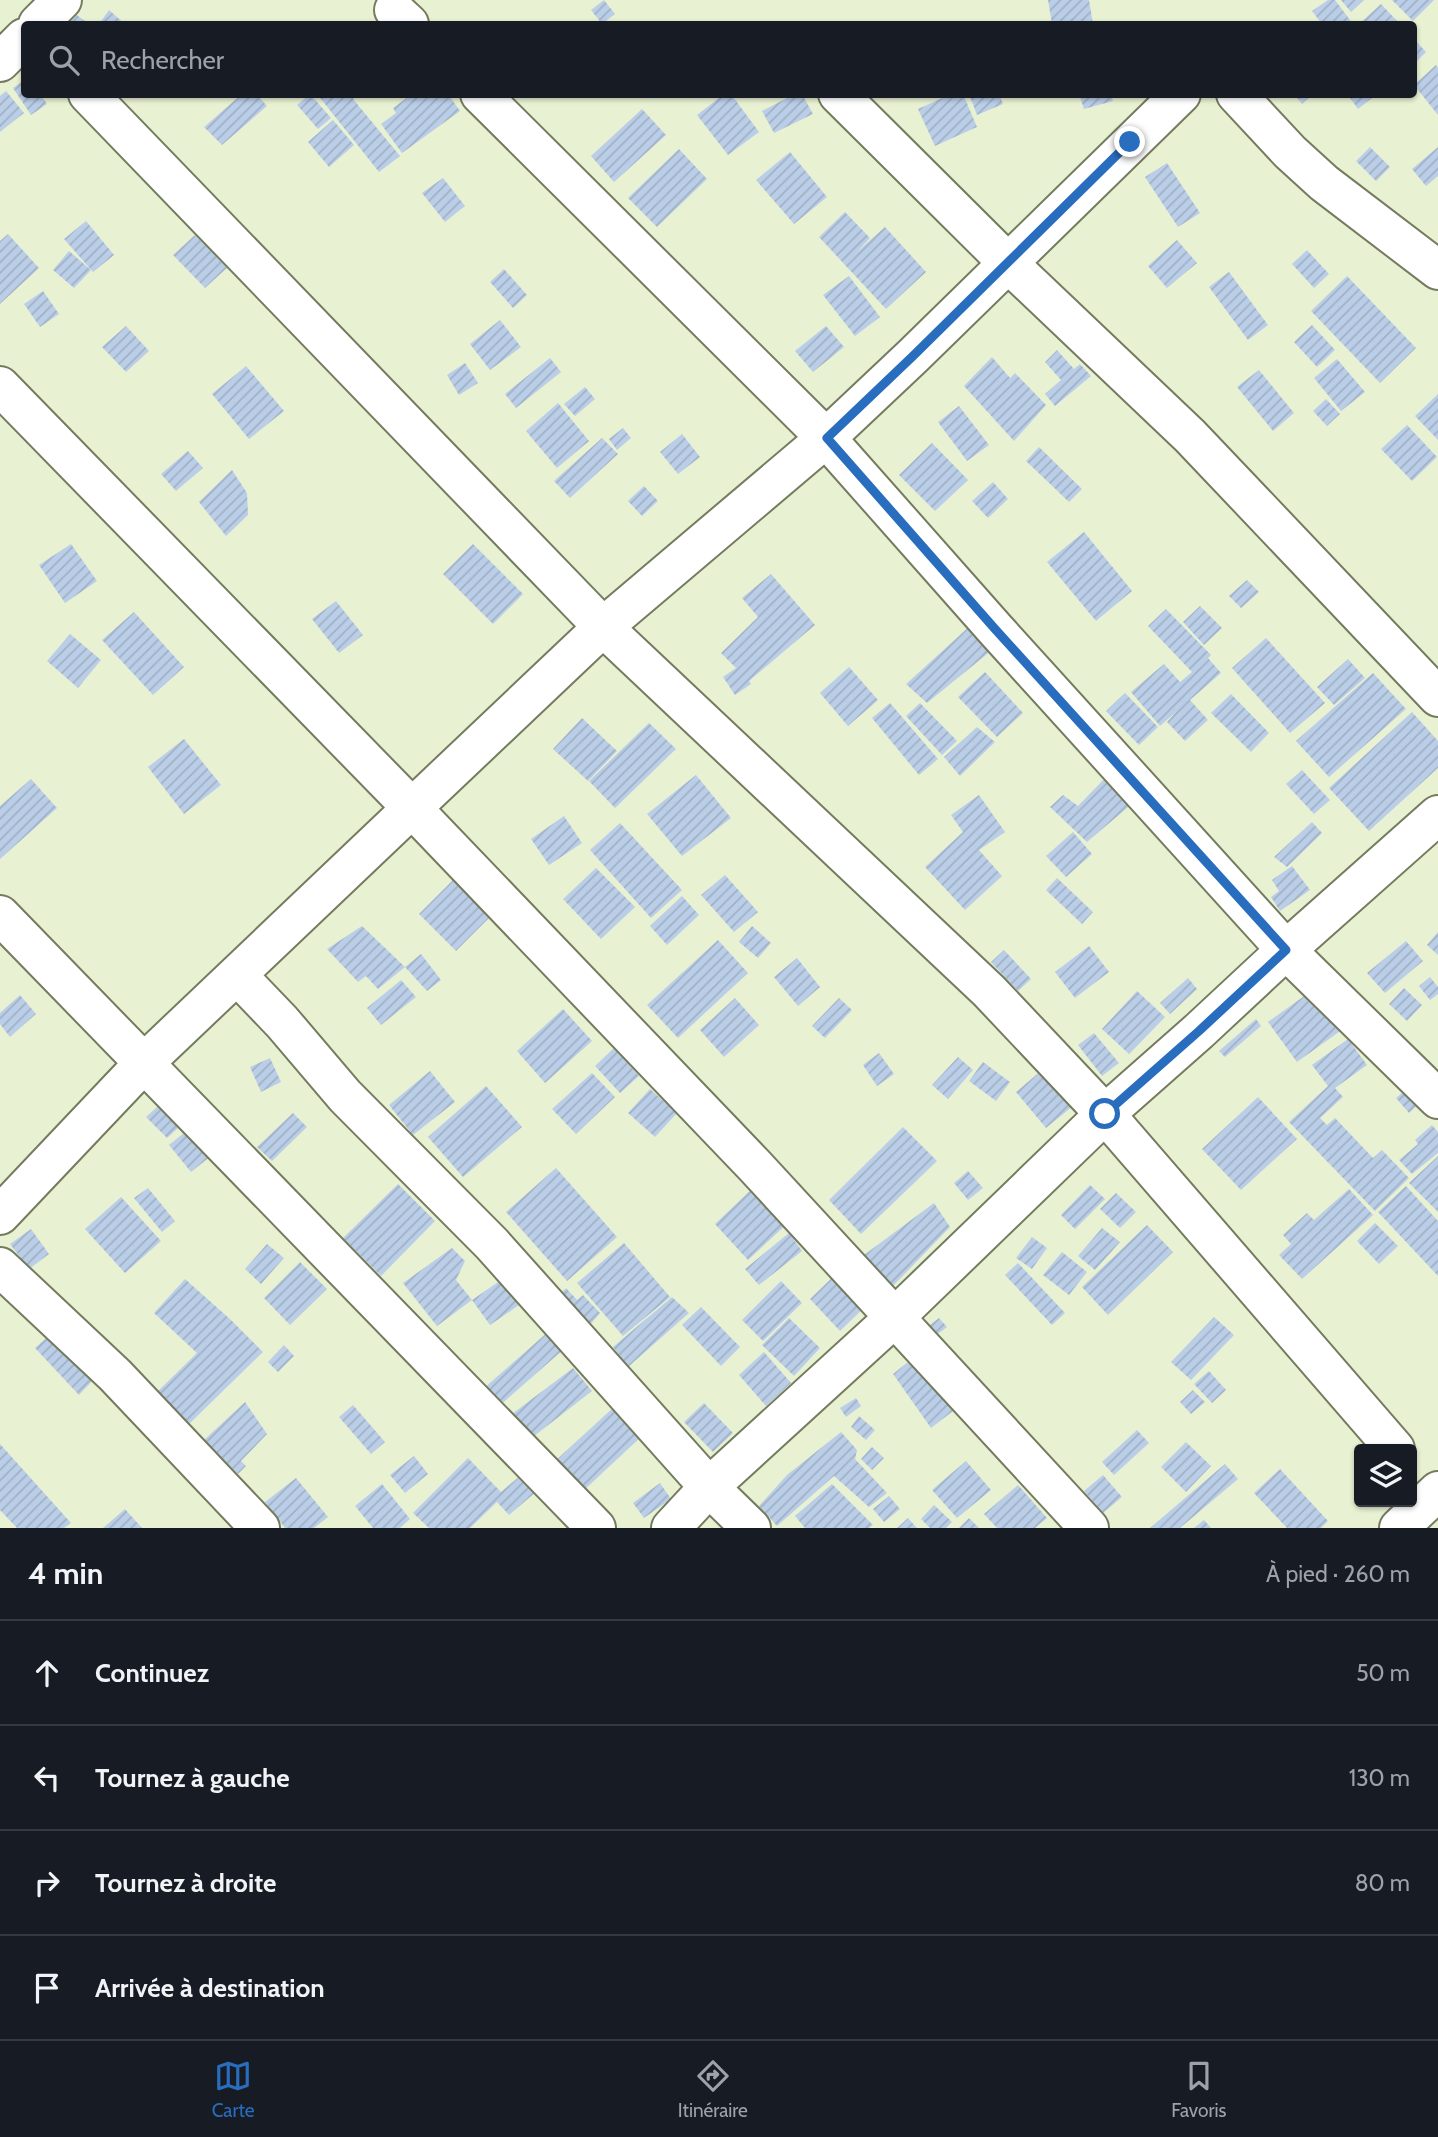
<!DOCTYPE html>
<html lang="fr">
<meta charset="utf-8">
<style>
:root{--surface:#171b24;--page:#20242c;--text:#f1f3f6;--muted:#9ea1a6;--line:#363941;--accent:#286dbe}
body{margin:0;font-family:Cabin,sans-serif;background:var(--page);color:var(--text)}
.controls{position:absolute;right:21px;bottom:21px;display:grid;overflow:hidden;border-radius:7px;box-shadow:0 2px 5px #0004}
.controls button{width:63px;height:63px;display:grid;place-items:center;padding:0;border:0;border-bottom:2px solid var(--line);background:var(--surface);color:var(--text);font:35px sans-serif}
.stop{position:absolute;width:21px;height:21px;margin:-16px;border:5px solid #286dbe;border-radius:50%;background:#fff}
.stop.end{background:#286dbe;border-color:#fff;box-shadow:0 2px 7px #0008}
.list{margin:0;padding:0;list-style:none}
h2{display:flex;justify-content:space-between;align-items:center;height:91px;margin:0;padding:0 28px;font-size:30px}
h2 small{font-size:23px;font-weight:400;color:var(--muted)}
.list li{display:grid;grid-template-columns:46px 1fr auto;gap:21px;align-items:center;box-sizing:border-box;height:105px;padding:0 28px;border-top:2px solid var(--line)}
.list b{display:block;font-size:26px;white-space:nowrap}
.list em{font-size:23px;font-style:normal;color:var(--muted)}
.icon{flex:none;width:38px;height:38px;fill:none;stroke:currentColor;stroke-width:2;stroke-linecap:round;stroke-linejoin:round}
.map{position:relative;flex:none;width:1438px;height:1528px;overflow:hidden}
.search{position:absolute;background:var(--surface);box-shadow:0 2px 5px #0004;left:21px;right:21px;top:21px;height:77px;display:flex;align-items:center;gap:18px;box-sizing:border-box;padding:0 24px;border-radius:7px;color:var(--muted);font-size:26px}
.sheet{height:511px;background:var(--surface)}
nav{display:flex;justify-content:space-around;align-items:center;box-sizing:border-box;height:98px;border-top:2px solid var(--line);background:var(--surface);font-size:19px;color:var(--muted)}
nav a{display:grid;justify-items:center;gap:4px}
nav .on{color:var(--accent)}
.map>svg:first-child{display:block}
</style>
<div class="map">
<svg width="1438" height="1528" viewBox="0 0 1438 1528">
<defs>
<pattern id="building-hatch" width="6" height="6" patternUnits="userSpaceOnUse" patternTransform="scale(1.75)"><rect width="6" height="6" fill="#bbcee8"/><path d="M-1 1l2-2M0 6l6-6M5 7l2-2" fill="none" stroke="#a0b1c6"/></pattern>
</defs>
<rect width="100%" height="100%" fill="#e9f1d3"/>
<!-- building -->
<path fill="url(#building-hatch)" d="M604,0l11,14 -13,10 -11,-14z
M1048,0h41l4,24h-41z
M1328,0h7l18,24h-31l-10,-13z
M1341,0h23l-13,12z
M1392,0h42l-21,21z
M1381,4l19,20h-41z
M109,10l16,14h-26z
M74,13l15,11h-23z
M1414,39l12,13 -12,12z
M1436,65l2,3v47l-24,-30z
M24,80v14h16l7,10 -16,11 -18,-27z
M6,91l18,22 -24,19v-36z
M242,94h14l11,12 -45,39 -18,-18z
M310,94l21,24 -13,11 -21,-24z
M317,94h42l-6,5 47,57 -21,16z
M412,94h36l12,17 -58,42 -21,-29 15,-11 -3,-5z
M724,94h7l28,38 -31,23 -31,-40z
M795,94h7l11,20 -39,19 -12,-22z
M951,94h12l14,33 -42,19 -17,-37z
M969,94h30l4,10 -26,11z
M1079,94h32l2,7 -29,8z
M1294,94h19l-11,10z
M1347,94h30l-19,15z
M642,109l24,26 -52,47 -23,-26z
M333,120l21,25 -25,22 -21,-25z
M1370,147l20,20 -14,14 -20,-20z
M1438,147v29l-12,10 -14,-17z
M679,149l28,30 -50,48 -29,-29z
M790,152l37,45 -33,27 -38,-44z
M1167,163l33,50 -22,14 -33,-50z
M443,178l22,28 -20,16 -23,-29z
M845,212l25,26 -13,14 28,-25 41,45 -40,37 -67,-72z
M86,221l28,34 -21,17 -29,-33z
M8,234l31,34 -39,36v-63z
M195,235l32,33 -22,20 -32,-33z
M1177,240l20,23 -30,25 -19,-22z
M1307,250l22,24 -15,14 -22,-24z
M69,251l22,19 -17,18 -21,-18z
M504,269l23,26 -14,13 -23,-26z
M1229,272l39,53 -20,15 -39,-53z
M849,276l31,41 -25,19 -32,-41z
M1347,276l69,72 -36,35 -69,-72z
M43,291l16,23 -19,13 -16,-23z
M500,320l21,27 -31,23 -20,-26z
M1312,325l23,25 -18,17 -23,-25z
M126,326l23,25 -23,21 -24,-25z
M826,326l18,21 -31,25 -18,-21z
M1057,350l17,19 6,-5 11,12 -36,30 -10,-12 16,-14 -16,-18z
M992,357l18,21 5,-5 31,32 -32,36 -50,-55z
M550,358l11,14 -45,36 -11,-14z
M1337,359l28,33 -24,19 -27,-33z
M465,363l13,20 -19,12 -12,-20z
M246,366l38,45 -35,28 -37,-45z
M1259,370l35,43 -21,18 -36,-44z
M585,387l10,12 -20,17 -11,-12z
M1438,394v46l-23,-24z
M1326,399l14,15 -13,12 -14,-15z
M558,403l31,38 -32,27 -31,-37z
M959,406l30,39 -22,16 -29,-39z
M1407,425l30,32 -25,24 -31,-32z
M623,428l8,10 -14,12 -8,-11z
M682,434l18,23 -22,17 -18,-22z
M602,438l16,16 -48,44 -16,-17z
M932,443l36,37 -33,31 -36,-36z
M1039,447l43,42 -13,13 -43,-41z
M188,451l15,17 -27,23 -15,-17z
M232,470l15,23 1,22 -22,21 -27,-34z
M993,482l15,17 -20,19 -16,-17z
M644,486l14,15 -16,15 -14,-15z
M1084,532l48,59 -36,30 -49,-59z
M71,544l26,37 -32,22 -26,-38z
M473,544l50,50 -30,30 -50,-50z
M771,574l44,51 -66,56 2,3 -16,11 -12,-18 13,-9 -15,-15 37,-36 -16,-19z
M1247,580l12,12 -18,16 -12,-12z
M336,601l27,34 -24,18 -27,-34z
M1200,606l22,22 -18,17 -21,-23z
M1166,609l45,46 -3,3 13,15 -31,27 18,20 -23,21 -18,-19 9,-10 -16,14 -29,-34 33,-28 16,18 12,-10 -44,-46z
M134,612l50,55 -31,28 -51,-55z
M971,625l21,25 -65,53 -21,-19z
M70,634l31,26 -23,28 -31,-27z
M1266,638l59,65 -35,30 -58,-65z
M1348,659l17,19 -31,27 -17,-18z
M849,667l29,33 -30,26 -28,-33z
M985,672l38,41 -26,24 -39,-40z
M1373,673l33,36 -77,68 -33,-36z
M1125,693l33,34 -19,18 -33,-34z
M1231,694l38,39 -18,19 -40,-39z
M890,703l48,56 -19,16 -47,-57z
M920,703l37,38 -15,14 -36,-39z
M1412,712l26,29v27l-69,63 -40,-43z
M582,718l35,33 -29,30 -35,-32z
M649,723l27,26 -61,59 -26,-27z
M977,727l18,15 -35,34 -16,-19z
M184,739l37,46 -37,29 -36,-47z
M1302,770l28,30 -16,14 -28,-30z
M696,775l35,43 -49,38 -35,-42z
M1106,777l28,25 -47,40 -37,-35 13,-12 15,11z
M31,779l26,29 -57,51v-53z
M979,795l26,37 -26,18 23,26 -37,34 -40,-43 38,-35 -12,-17z
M564,816l18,27 -33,22 -18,-26z
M1312,822l10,11 -35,34 -13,-10z
M620,823l62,67 -31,28 -61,-68z
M1073,832l19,22 -26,23 -20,-21z
M1292,866l18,24 -30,21 -9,-14 8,-6 -7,-11z
M596,868l39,39 -34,32 -38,-40z
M725,875l33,37 -24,20 -33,-37z
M1057,878l36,34 -11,12 -36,-34z
M453,880l37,37 -34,34 -37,-37z
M682,896l17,19 -32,30 -17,-19z
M362,926l43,41 16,-13 20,26 -14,11 -22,-24 -27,22 -12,-13 -8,6 -31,-33z
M752,926l19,17 -13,15 -19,-16z
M1438,932v23l-11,-10z
M718,940l30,33 -70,65 -31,-33z
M1406,941l17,20 -38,32 -18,-20z
M1089,946l20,26 -34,26 -20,-26z
M1004,950l27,29 -13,12 -27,-29z
M797,958l23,29 -22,19 -24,-29z
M1430,977l8,10v7l-8,6 -11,-14z
M1188,978l9,11 -27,25 -10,-11z
M401,980l15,17 -35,28 -14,-17z
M1404,988l18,17 -15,16 -18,-17z
M1314,989l29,40 -46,33 -29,-40z
M1137,991l28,26 -36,37 -27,-25z
M20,995l16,19 -26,23 -10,-13v-11z
M735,998l24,27 -35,32 -24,-27z
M839,998l13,12 -27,28 -13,-12z
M563,1009l29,32 -47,42 -28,-32z
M1256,1019l5,7 -36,31 -6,-6z
M1094,1033l25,30 -17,13 -24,-31z
M1348,1039l19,26 -32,23 8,9 -23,21 7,7 8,-7 38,40 9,-8 27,28 -34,33 -86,-89 39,-36 -16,-21z
M614,1048l25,28 -19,17 -25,-27z
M879,1053l15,21 -17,12 -14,-21z
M958,1057l15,13 -25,29 -16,-14z
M270,1058l11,24 -20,10 -11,-25z
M983,1062l27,20 -14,19 -27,-20z
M1042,1070l31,36 -27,22 -30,-36z
M430,1071l25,31 -42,33 -24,-30z
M592,1073l23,24 -39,37 -24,-25z
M486,1086l36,41 -59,50 -35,-40z
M1409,1087l13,14 -13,12 -13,-15z
M650,1089l27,24 -22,24 -27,-24z
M169,1096l20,22 -22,20 -21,-21z
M1258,1097l39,42 -56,51 -39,-41z
M293,1113l14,14 -35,34 -15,-14z
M1432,1125l6,7v21l-26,21 -13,-14 19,-16 -3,-4z
M903,1127l34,34 -76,73 -32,-34z
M189,1129l22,27 -20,16 -22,-27z
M1438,1156v56l-29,-29z
M556,1168l61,69 -50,44 -61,-69z
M968,1171l15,17 -15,12 -14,-17z
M398,1184l37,37 -54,55 -38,-38z
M1090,1185l15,14 -30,30 -14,-14z
M755,1186l34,36 -41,38 -33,-36z
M1406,1186l32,35v55l-60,-64z
M148,1188l27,33 -13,11 -28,-34z
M1349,1189l24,26 -71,64 -23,-24 12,-11 -8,-9 24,-22 7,7z
M1116,1193l20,19 -16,16 -20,-19z
M121,1197l40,44 -36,32 -40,-44z
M934,1203l16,24 -60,62 -26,-34z
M1375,1223l23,23 -19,18 -22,-23z
M1147,1225l26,27 -65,63 -26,-28z
M1102,1228l18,14 -25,28 -17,-14z
M31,1229l18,25 -20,15 -19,-25z
M789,1233l13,18 -43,34 -14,-16z
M1032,1237l15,11 -15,21 -16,-11z
M624,1243l46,54 -47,39 -46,-53z
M267,1244l17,14 -23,26 -16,-15z
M452,1248l13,13 -9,19 16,20 -35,26 -34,-43z
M1062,1252l25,20 -18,23 -26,-20z
M300,1262l27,27 -37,36 -26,-27z
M1018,1263l47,50 -13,12 -47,-50z
M838,1272l30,32 -28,27 -30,-32z
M504,1278l18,25 -32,22 -18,-25z
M185,1279l46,41 32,32 -76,74 -31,-33 41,-40 -43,-40z
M781,1281l21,22 -39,38 -21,-21z
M566,1288l11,12 6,-5 17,18 -11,13 -30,-31z
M672,1297l17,16 -61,54 -15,-20z
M701,1307l39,40 -19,19 -39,-41z
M1214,1317l20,18 -43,45 -20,-18z
M789,1318l31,30 -26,28 -32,-31z
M939,1318l8,9 -12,9 -8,-9z
M55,1330l42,46 -18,19 -44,-47z
M549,1331l15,18 -66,58 -16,-17z
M284,1345l10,11 -16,16 -10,-10z
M764,1352l27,31 -25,23 -27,-31z
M913,1358l44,50 -26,20 -38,-54z
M573,1368l19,23 -63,49 -21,-23z
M1209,1371l17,19 -14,13 -18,-19z
M1193,1390l12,12 -14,12 -11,-12z
M856,1398l5,8 -15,11 -6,-9z
M245,1402l22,32 -26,27 5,5 -8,8 -34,-34z
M704,1403l29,30 -20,19 -29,-30z
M353,1405l32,37 -14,12 -32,-37z
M615,1406l28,29 -61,57 -28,-30z
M859,1416l16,14 -9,10 -15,-13z
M1137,1430l12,13 -35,32 -12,-13z
M841,1432l16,18 -2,9 32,34 -18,14 -35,-31 -57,50 -18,-20 28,-31z
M1186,1442l25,24 -25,26 -25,-25z
M0,1444l71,79 -7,5h-47l-17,-18z
M872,1447l12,11 -12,12 -11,-11z
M414,1456l14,18 -23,19 -15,-18z
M468,1458l33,34 20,-17 15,17 -27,23 -12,-13 -27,26h-41l-16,-15z
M966,1461l25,29 -34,28 -25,-28z
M1225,1464l13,15 -58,49h-30z
M1280,1469l48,52 -7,7h-34l-33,-35z
M1103,1475l19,22 -19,16 -19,-22z
M296,1478l32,39 -14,11h-29l-20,-26z
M660,1483l11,16 -27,19 -11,-15z
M382,1484l28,35 -10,9h-27l-18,-22z
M832,1484l41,41 -4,3h-64l-10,-12z
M1018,1485l29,33 -12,10h-38l-13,-14z
M889,1496l11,13 -16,13 -11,-13z
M934,1505l18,17 -6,6h-16l-9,-9z
M125,1509l17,19h-39z
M908,1518l9,10h-20z
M969,1518l10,10h-20z
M1204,1520l7,8h-17z"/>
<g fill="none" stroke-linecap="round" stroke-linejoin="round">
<!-- minor casing -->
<g stroke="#747b5f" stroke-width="42">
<path id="minor" d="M394,10l15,14
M38,24l24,-24
M0,62l24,-24
M88,94l515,533 386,364 116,123 290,335
M480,94l346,344 169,191 291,321 152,149
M838,94l170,169 182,173 248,261
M1236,94l54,58 34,31 114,87
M0,386l412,422 342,357 335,363
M0,915l596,613
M237,975l45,47 63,74 147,148 217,243 42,41
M0,1215l145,-153 267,-254 191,-181 223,-189 87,-82 268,-262
M0,1267l115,108 145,153
M671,1528l38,-41 185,-169 211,-204 94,-83 87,-81 152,-135
M1399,1528l39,-37"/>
</g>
<!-- minor -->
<use href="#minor" stroke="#fff" stroke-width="38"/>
</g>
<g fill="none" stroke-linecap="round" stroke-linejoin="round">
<!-- route -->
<path stroke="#286dbe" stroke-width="9" d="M1105,1114l94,-83 87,-81 -291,-321 -168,-191 86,-82 217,-214"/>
</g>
</svg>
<div class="controls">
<button><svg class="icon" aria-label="layers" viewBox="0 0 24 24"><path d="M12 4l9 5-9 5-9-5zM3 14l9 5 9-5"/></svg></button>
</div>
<div class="stop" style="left:1105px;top:1114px"></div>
<div class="stop end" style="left:1130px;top:142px"></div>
<div class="search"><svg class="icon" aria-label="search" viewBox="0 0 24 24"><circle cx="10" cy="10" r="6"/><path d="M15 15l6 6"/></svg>Rechercher</div>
</div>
<section class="sheet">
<h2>4 min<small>À pied · 260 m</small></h2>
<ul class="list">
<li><svg class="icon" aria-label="ahead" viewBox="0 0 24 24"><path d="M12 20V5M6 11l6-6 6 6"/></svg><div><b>Continuez</b></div><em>50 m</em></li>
<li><svg class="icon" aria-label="left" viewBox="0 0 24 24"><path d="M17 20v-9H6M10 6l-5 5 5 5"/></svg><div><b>Tournez à gauche</b></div><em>130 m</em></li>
<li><svg class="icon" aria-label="right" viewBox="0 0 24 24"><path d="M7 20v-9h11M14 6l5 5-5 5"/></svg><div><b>Tournez à droite</b></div><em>80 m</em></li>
<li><svg class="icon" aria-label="arrive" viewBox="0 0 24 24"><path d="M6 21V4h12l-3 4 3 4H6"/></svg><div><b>Arrivée à destination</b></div></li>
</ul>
</section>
<nav>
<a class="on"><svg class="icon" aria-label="map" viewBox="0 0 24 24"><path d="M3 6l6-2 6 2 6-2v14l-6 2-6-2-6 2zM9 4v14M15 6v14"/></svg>Carte</a>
<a><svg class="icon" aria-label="directions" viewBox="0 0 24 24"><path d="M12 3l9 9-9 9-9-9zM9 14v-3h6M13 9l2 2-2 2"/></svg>Itinéraire</a>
<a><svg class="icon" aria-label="saved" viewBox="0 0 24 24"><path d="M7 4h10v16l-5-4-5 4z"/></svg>Favoris</a>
</nav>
